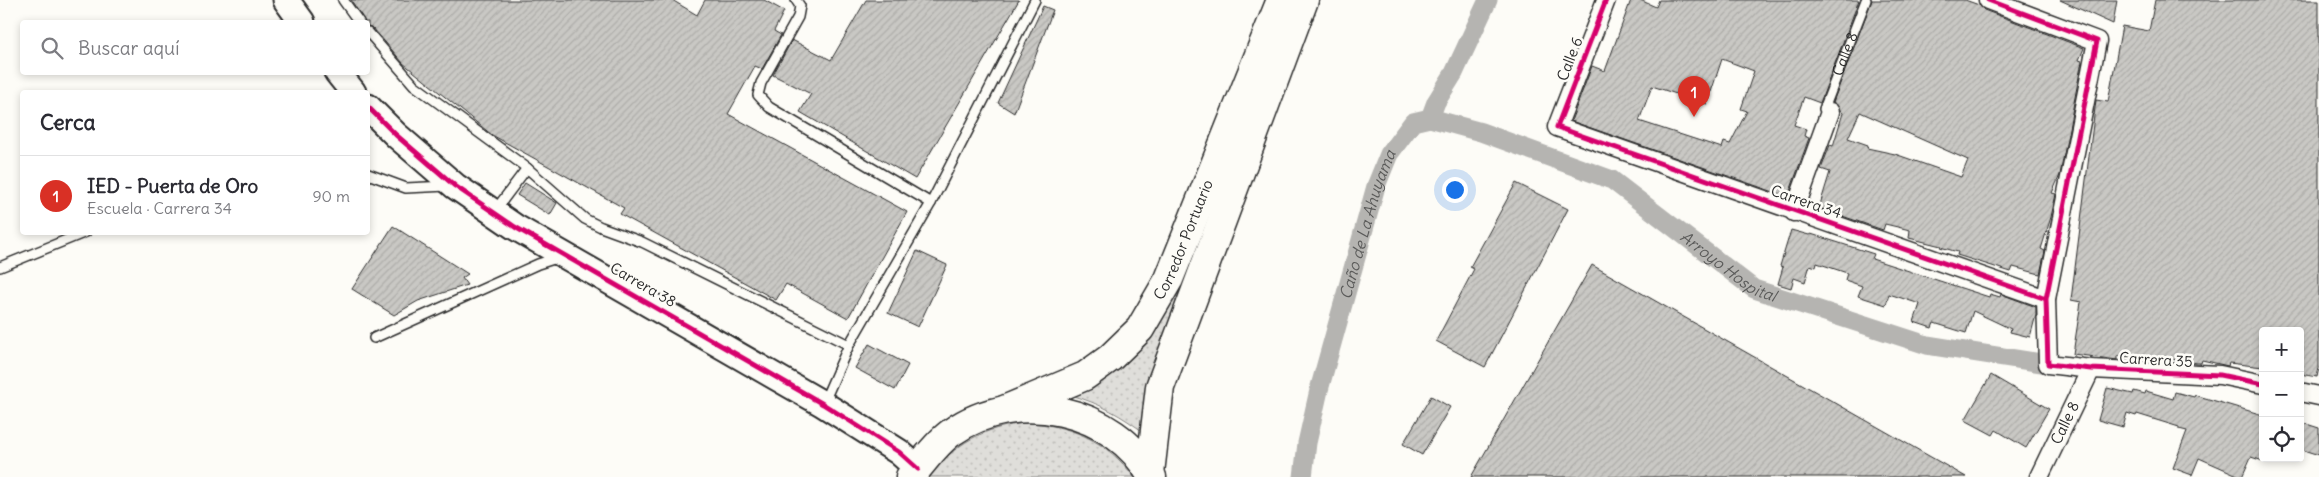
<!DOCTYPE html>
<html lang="es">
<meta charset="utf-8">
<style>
:root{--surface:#fff;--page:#f2f2f3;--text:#2b2b33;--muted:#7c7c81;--line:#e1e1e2;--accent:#d93025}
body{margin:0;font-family:Delius,sans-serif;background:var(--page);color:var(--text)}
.controls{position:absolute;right:15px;bottom:15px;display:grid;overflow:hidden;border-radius:5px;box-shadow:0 2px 8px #0003}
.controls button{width:45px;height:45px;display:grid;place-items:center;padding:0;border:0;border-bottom:1px solid var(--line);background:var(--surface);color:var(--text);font:25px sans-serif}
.you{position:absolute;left:1454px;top:189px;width:18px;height:18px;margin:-12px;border:4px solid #fff;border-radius:50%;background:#1a73e8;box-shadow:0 0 0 8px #1a73e833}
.badge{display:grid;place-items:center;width:32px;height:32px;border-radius:50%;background:var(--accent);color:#fff;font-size:16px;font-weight:700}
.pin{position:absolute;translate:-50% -41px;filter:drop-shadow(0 1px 2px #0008)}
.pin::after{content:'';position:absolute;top:26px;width:18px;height:15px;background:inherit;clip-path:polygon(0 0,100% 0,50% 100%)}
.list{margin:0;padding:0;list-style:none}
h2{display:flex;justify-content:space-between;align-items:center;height:65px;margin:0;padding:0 20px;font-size:21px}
h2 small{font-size:16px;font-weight:400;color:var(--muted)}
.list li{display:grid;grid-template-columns:32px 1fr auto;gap:15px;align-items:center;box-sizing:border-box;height:80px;padding:0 20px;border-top:1px solid var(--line)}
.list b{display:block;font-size:19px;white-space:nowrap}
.list p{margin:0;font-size:16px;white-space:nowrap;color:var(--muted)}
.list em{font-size:16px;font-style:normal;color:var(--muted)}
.icon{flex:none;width:28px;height:28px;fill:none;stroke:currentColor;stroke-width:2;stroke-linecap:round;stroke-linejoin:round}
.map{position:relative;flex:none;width:2319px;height:477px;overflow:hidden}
.search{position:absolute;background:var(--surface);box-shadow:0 2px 8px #0003;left:20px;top:20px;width:350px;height:55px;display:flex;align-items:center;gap:12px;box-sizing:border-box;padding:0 18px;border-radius:5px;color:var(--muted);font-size:19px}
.panel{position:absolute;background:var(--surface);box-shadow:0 2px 8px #0003;left:20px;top:90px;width:350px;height:145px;border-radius:5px}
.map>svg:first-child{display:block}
</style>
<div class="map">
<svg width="2319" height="477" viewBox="0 0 2319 477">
<defs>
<pattern id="grass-dots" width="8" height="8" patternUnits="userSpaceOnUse" patternTransform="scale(1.25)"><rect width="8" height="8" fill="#dfdeda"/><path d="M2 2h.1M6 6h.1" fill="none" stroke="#c0bfbb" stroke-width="1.8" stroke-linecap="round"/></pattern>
<pattern id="building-hatch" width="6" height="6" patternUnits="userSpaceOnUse" patternTransform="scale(1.25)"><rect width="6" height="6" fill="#c9c8c4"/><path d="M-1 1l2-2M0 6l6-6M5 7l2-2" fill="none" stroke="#adaca9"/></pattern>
</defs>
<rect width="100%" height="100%" fill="#fdfcf7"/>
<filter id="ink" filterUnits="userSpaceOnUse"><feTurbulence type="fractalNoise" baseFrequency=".02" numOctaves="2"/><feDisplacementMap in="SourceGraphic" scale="10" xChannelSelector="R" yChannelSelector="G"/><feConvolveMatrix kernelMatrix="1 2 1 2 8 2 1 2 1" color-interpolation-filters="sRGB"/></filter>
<g filter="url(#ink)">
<!-- grass -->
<path fill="url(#grass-dots)" stroke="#858482" d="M1169,298l9,3 -32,133c-25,-19 -45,-30 -75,-39z
M1027,423c44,2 80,18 107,54h-206c28,-34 55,-50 99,-54z"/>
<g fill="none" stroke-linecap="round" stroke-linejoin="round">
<!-- canal -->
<g stroke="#b5b4b1" stroke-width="19">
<path id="s1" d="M1430,118l51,14 131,48 142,109 173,56 121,19"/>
<path id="s2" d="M1303,477l4,-34 12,-53 57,-204 13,-32 24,-32 17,-4 6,-16 18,-29 34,-73"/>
</g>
</g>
<!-- building -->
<path fill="url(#building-hatch)" stroke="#2b2b2b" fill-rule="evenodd" d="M351,0h321l25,15 8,-15h59l20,11 -10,20 7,4 -19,34 -7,-3 -27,48 179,98 -59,106 -62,-34 -10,16 -156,-86 4,-6 -132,-73 -89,-72 -30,-35 -5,-2v-4h-3z
M866,0h153l-104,179 -115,-67 11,-18 -38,-19 19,-35 39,20z
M1631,0h9l16,7 3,-7h200l-39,103 -16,-6 -10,28 12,4 -2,7 5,2 -21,59 -217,-76 21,-55 13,5zM1722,59l32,12 -13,38 6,2 -17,33 -6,-2 -2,6 -83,-27 13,-35 55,18z
M1872,0h93l14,5 5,5 100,38 -5,12 3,1 -22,114 -8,18 4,1 -5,23 -10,32 4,2 -5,23 -27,-7 -2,5 -19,-6 -35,-11 1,-3 -18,-5 1,-1 -32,-8 1,-8 -25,-6 -2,6 -64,-22 11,-36 -9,-3 9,-24 3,1 10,-33 -10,-11zM1860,112l108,48 -7,17 -66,-23 -28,-6 1,-3 -20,-7z
M2060,0h57l-4,24z
M2155,0h164v368l-2,9 -17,-3 3,-27 -3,-1v-15h-37v36l-34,-4 -1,3 -26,-6 -1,3h-4l-33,-5 -47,-2v4l-44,-6 8,-52 -10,-2 25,-200 12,2 14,-76 27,5z
M1043,6l10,4 -39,103 -16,-10z
M525,183l32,20 -7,12 -33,-20z
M1516,183l52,26 -83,158 -49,-26 38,-72 -4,-2z
M393,226l75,48 -6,4 5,7 -49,16 -24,14 -42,-26z
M1791,230l18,5 2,-1 63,20 -2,5 117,38 1,-3 10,3 1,-3 35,13v8l-6,22 -20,-5 1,-3 -38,-18 -7,22 -32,-10 -2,5 -18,-6 6,-18 -31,-10 -3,11 -28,-9 4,-10 -17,-6 2,-7 -30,-10 -1,4 -6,-2 -5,17 -11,-4 -3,10 -13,-4 5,-17 -3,-1z
M917,251l30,14 -29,62 -30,-14z
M1592,265l374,212h-495z
M869,344l39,21 -13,25 -40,-22z
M1991,375l58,34 -23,39 -30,-18 -3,5 -28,-15z
M2107,388l26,6 1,-3 11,3 1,-3 27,8 2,-7 19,5 1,-2 68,20v46l-12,-4 -9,20 -43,-19 -7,17 -19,-7 14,-37 -8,-2v-2l-42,-13 -1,2 -9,-3 -4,14 -25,-7z
M1431,396l19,11 -28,48 -19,-11z
M2300,422l19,6v27l-19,-6z"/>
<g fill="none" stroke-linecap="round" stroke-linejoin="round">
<!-- lane casing -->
<g stroke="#2b2b2b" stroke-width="12">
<g id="lane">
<path d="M343,0l16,22"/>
<path d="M796,0l4,6 -2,11 -37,66 -3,12 11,12 162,96 -82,142"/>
<path d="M368,32l46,53 113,83 58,51 16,8 41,15 207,103 -26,59"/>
<path id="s3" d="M1824,109l42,-109"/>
<path d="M368,174l38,14 41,-2"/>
<path d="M931,203l104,-203"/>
<path d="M494,212l33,-44"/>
<path d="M0,267l86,-35"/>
<path d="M374,338l164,-74 22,-7"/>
</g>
</g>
<!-- street casing -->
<g stroke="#2b2b2b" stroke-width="21">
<g id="street">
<path d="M1606,0l-49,127 489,172"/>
<path d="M1988,0l109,41 -51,258 2,65 43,5 129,6 43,9"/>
<path d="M1794,212l36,-100"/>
<path d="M2300,392l19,4"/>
<path id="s4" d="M2039,477l52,-108"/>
</g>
</g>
<!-- secondary casing -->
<g stroke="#2b2b2b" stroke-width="29">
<path id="secondary" d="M286,0l16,22
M337,72l16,20
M368,107l28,28 59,51 60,41 308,177 76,48 19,17"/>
</g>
<!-- primary casing -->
<g stroke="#2b2b2b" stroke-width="31">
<g id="primary">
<path id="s5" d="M1004,410l81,-34 25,-18 30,-29 29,-50 112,-279"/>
<path d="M1150,473l10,-86 144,-387"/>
<path d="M910,477c13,-14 26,-34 42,-45 63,-45 163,-24 200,45"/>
</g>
</g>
<!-- lane -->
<use href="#lane" stroke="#fdfcf7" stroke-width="9"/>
<!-- street -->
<use href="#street" stroke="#fdfcf7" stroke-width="18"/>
<!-- secondary -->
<use href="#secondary" stroke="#fdfcf7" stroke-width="25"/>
<!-- primary -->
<use href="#primary" stroke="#fdfcf7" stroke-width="28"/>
<!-- cycleway casing -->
<g stroke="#fdfcf7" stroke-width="8">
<path id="cycleway" d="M1606,0l-49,127 489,172
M1988,0l109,41 -51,258 2,65 43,5 129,6 43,9
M368,107l28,28 59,51 60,41 308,177 76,48 19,17"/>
</g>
<!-- cycleway -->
<use href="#cycleway" stroke="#d6006c" stroke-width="5"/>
</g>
</g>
<g text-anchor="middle" stroke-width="5" stroke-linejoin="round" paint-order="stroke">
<!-- street labels -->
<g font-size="15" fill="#2b2b2b" stroke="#fdfcf7">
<text dy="5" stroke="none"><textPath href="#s3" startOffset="59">Calle 8</textPath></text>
<text transform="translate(1570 59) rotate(-69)" y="5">Calle 6</text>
<text transform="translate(1806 202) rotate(19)" y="5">Carrera 34</text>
<text dy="5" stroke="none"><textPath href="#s5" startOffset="260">Corredor Portuario</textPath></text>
<text transform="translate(643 285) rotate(30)" y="5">Carrera 38</text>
<text transform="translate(2156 360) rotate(3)" y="5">Carrera 35</text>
<text dy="5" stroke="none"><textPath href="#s4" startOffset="60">Calle 8</textPath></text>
</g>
<!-- water labels -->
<g font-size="16" font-style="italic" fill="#5b5b5a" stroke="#fdfcf7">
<text dy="6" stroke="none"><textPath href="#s2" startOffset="261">Caño de La Ahuyama</textPath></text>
<text dy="6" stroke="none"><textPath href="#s1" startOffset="338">Arroyo Hospital</textPath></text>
</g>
</g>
</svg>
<div class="controls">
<button>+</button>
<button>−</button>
<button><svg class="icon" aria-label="locate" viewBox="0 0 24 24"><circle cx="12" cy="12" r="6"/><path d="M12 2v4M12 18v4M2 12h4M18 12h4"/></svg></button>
</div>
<div class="you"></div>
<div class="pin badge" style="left:1694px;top:117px">1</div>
<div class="search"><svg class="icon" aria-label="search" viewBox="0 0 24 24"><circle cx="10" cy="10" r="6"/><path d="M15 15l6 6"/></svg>Buscar aquí</div>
<section class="panel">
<h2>Cerca<small></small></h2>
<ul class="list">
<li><span class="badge">1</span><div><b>IED - Puerta de Oro</b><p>Escuela · Carrera 34</p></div><em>90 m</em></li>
</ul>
</section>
</div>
